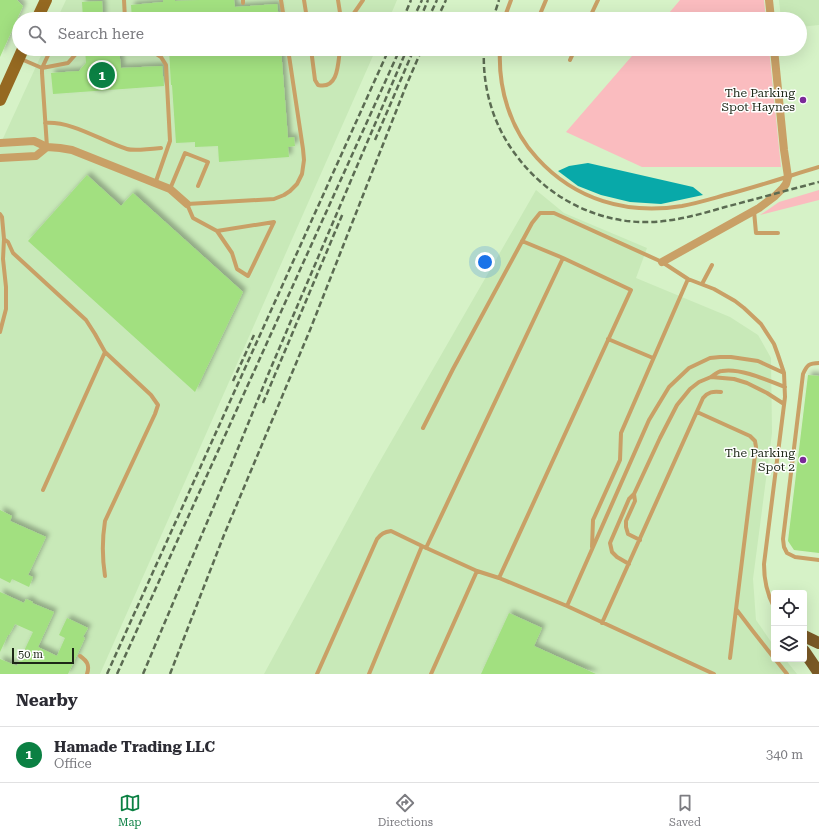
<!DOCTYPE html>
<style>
:root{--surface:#fff;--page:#f2f2f3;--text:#2b2b33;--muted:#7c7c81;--line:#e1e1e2;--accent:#0b8043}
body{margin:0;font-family:"Roboto Serif",serif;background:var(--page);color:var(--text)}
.controls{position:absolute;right:12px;bottom:12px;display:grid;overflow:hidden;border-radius:4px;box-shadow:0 4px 16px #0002}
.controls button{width:36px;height:36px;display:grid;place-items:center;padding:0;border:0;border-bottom:1px solid var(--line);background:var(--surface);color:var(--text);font:20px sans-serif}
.scale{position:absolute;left:12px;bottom:10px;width:62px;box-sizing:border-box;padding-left:4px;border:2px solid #1d2717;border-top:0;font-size:11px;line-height:14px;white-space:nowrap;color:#1d2717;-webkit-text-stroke:3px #fff;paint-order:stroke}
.you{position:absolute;left:485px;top:262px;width:14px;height:14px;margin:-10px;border:3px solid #fff;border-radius:50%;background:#1a73e8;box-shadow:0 0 0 6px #1a73e833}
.badge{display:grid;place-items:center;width:26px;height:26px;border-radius:50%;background:var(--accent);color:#fff;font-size:13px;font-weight:700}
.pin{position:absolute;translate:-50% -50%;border:2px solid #fff;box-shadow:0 1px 4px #0006}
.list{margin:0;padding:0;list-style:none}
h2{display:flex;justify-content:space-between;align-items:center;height:52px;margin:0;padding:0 16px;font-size:17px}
h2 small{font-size:13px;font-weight:400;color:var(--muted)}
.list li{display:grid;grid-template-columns:26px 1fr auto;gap:12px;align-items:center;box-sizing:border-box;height:56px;padding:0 16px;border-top:1px solid var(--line)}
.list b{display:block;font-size:15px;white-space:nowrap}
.list p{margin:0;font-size:13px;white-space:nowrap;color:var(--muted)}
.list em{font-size:13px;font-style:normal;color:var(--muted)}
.icon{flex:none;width:22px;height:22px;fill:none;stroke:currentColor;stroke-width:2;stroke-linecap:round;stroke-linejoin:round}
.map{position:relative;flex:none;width:819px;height:674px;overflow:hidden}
.search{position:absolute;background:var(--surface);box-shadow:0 4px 16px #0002;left:12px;right:12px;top:12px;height:44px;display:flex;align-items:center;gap:10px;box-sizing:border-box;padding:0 14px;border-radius:22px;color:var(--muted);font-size:15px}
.sheet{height:108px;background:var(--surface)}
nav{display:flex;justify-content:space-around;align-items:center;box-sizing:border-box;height:56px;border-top:1px solid var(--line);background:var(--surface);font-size:11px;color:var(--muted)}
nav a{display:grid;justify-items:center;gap:2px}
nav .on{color:var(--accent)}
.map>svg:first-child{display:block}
</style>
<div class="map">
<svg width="819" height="674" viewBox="0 0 819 674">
<defs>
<filter id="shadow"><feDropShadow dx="3.5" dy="-3.5" stdDeviation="2" flood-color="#0004"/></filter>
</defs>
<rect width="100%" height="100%" fill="#d6f2c7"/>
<!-- built -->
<path fill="#c8e9b8" d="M66,0h331l-8,19h-332z
M779,0h40v25l-19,2v-8h-19z
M44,49h332l-276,625h-100v-529z
M536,190l28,23 83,35 -11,30 94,39 28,18 13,23 1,75 -19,146 3,41 18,26v13h11l12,15h-533l108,-199z"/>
<!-- green -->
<path fill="#fabcbf" d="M680,0h84l2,19h-102z
M638,49h131l12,118h-139l-76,-35z
M819,190v10l-59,15 19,-13z"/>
<!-- water -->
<path fill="#08a9a9" d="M588,163l105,24 10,8 -42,9 -31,-2 -29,-7 -23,-9 -20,-15 11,-5z"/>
<!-- building -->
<path fill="#a2e080" filter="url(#shadow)" d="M0,0h17l6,6 -23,51z
M163,0h12v1l24,-1h35l1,7 42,-3 2,15h-147l-1,-14 32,-3z
M102,1l1,18h-20l-1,-17z
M85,49h34l2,19 41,-2 2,20 -111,8 -2,-21 28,-2 7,-8z
M169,49h112l7,89 6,-1 1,9 -7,1 1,10 -70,5 -1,-16 -23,1v-5l-19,1 -4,-58h-1z
M87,175l34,31 12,-13 110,99 -48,100 -167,-151z
M808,375l11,1v177l-25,-3 -6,-9z
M0,510l12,6 -2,5 36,16 -18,38 5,2 -4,10 -17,-8 -2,4 -10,-5z
M0,592l24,11 2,-4 7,3 -1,1 22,9 -16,35 19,9 8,-18 -6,-3 8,-17 21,10 -5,9 2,1 -17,36h-68v-15l17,7 16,-34 -18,-8 -6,11h-1l-8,17z
M509,613l33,15 -8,18 62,28h-115z"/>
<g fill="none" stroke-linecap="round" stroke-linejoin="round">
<!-- lane -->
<path stroke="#c9a066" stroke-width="4" d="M124,0l1,19
M243,0v3
M281,0l3,19
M304,0l3,19
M338,0l3,19
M350,19l13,-19
M504,19l7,-19
M538,19l8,-19
M589,19l9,-19
M149,49l12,8 5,8 4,76 -15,43
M311,49l4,31 3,5c21,5 20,-23 22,-36
M500,49c-2,39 10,80 37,109 38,42 90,57 145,48 16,-3 32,-8 47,-12 30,-8 60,-18 90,-27
M21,59l21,9 26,-5 7,-8v-6
M570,60l5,-11
M45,123c28,-2 56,18 82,26 7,2 25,0 34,-1
M47,147l-5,-74v-5l9,-19
M170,189l15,-36 23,9 -10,24
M754,211l2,22h22
M0,214l2,3 2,22 -1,20 3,28v22l-6,23
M217,231l15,22 5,16 11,7 26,-54 -57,9 -24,-13 -6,-14 87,-5 10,-4 6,-4 7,-7 5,-10 2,-14 -1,-11 -15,-100
M4,239l4,3 5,11 73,67 9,14 10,18 46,43 7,10 -3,9 -50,107c-3,19 -3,36 0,55
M522,241l41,17
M702,284l10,-19
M608,339l45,19
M819,363c-10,0 -12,2 -16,11l-20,165 1,8 3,6 8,4 24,3
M711,377c3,-2 7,-6 11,-6 19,-3 45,9 63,16
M697,412l53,24 5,5 1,6 -26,211
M423,428l30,-59 79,-146 8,-10h14l108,49 26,17 26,10 21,12 9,7 17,16 13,20 4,11 6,18 1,24 -21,167c0,15 3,30 10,43
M43,490l62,-138
M634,494l1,7 -9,20v6l2,7 12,6
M592,547l1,-27 27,-60 1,-27 67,-154
M426,548l137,-290 68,32 -132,288
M629,564l-12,-7 -5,-5 -2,-9 19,-44 5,-5 26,-56 17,-33 13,-16 9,-7 12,-5 23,2 13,4 20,10 17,11
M567,606l82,-186 20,-33 20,-19 21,-10 10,-1h11l27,4 26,12
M736,609l16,21 22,28
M602,623l101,-225c5,-6 10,-7 18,-6
M80,656c7,5 10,9 7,18
M775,659l12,15
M317,674l60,-135c4,-5 7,-7 14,-8l31,15 55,25 22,7 68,28 147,68
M369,674l53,-128
M431,674l46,-103"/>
<!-- street -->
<path stroke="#c9a066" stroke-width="8" d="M769,0l2,19
M0,143l34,-2 13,6 13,1 12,2 98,39 17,15
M0,158l36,-2 11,-9
M662,262l97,-54 16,-12 8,-8 3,-4 2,-7 -4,-27 -10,-101"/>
<!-- primary -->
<path stroke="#956921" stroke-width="12" d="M37,19l9,-19
M0,100l23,-51"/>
<!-- highway -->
<path stroke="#7a5926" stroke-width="12" d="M804,636l15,7
M804,651l15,22"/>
<!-- rail -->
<path stroke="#5b6b52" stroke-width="2.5" stroke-dasharray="6 3" stroke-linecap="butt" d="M403,19l8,-19
M413,19l9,-19
M420,19l8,-19
M428,19l9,-19
M437,19l9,-19
M493,19l6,-19
M484,49c-2,40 10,79 35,110 31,40 81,65 132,63 26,-1 50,-8 74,-15 31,-8 63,-17 94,-25
M375,140l39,-91
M233,381l21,-46
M263,403l80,-190
M107,674l282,-625
M117,674l283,-625
M143,674l87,-206 40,-98 137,-321
M170,674l54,-139 86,-205 96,-244 16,-37"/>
</g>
<!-- markers -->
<g fill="#7b2999" stroke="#fff" stroke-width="1.5">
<circle cx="803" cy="100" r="4"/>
<circle cx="803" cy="460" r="4"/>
</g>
<g text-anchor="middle" stroke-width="3" stroke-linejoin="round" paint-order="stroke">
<!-- poi labels -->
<g font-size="12" fill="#1d2717" stroke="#fff" text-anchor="end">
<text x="795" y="97">The Parking<tspan x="795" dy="14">Spot Haynes</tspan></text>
<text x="795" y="457">The Parking<tspan x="795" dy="14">Spot 2</tspan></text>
</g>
</g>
</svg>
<div class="controls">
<button><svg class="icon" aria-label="locate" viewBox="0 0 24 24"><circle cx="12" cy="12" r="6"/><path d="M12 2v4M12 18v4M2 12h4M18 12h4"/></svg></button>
<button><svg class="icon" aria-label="layers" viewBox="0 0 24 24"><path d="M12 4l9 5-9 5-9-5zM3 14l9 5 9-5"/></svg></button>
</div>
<div class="scale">50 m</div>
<div class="you"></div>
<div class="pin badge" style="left:102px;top:75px">1</div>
<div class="search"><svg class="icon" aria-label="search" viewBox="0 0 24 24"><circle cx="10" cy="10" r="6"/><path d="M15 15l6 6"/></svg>Search here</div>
</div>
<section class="sheet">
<h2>Nearby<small></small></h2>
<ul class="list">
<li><span class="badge">1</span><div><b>Hamade Trading LLC</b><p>Office</p></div><em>340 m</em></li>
</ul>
</section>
<nav>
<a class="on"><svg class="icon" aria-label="map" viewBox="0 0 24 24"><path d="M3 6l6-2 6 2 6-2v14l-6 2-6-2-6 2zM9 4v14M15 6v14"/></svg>Map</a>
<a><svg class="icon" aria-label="directions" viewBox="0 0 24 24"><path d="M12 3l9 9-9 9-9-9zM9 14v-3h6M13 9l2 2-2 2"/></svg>Directions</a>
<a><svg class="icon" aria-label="saved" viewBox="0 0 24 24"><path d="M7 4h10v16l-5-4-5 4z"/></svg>Saved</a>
</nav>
